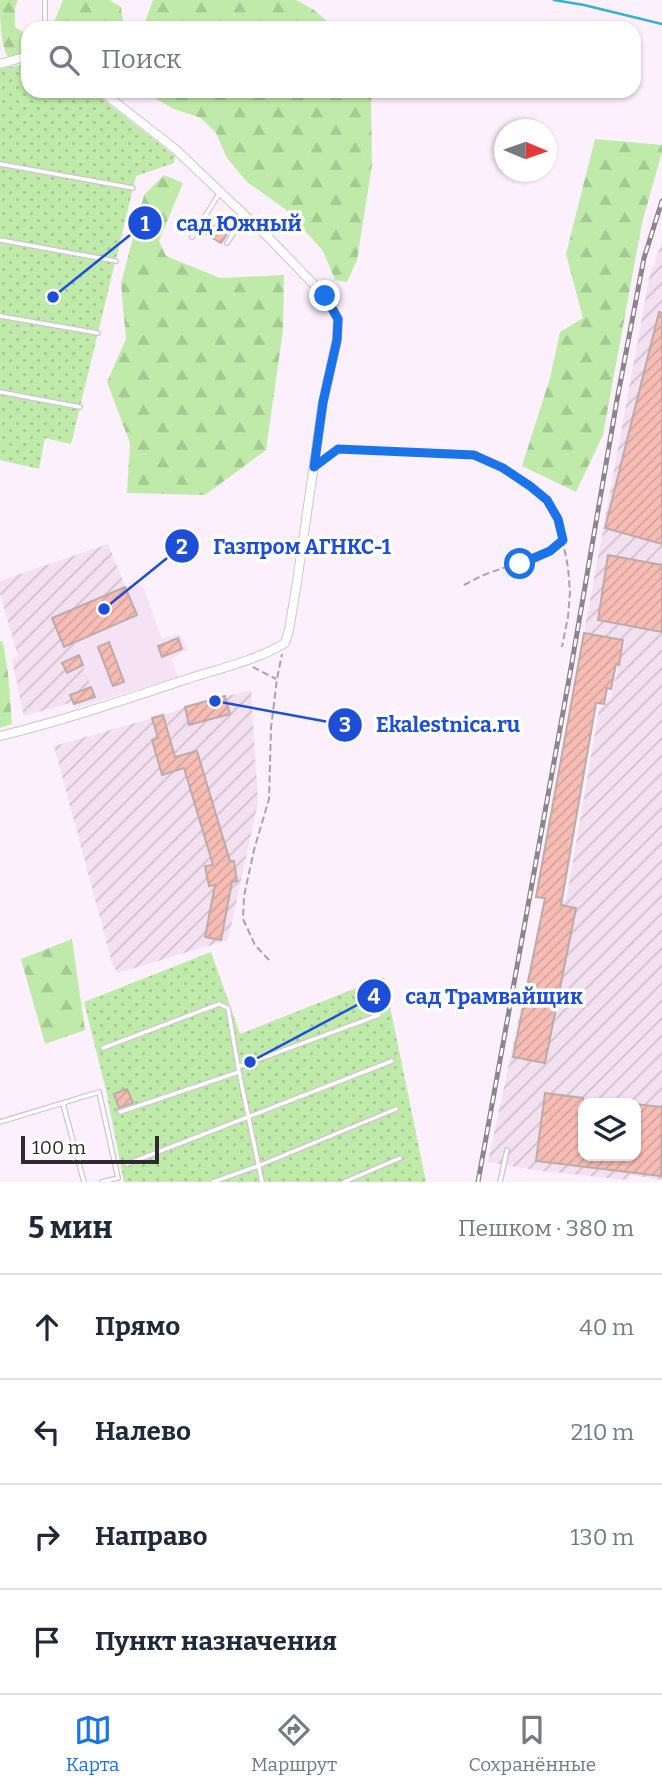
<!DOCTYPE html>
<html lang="ru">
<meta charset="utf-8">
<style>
:root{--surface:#fff;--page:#f6f6f7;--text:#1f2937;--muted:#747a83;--line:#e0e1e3;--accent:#1a73e8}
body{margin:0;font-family:Bitter,serif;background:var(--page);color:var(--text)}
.controls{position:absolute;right:21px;bottom:21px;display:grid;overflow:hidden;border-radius:14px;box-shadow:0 2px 5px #0004}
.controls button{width:63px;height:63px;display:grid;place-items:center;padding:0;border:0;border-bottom:2px solid var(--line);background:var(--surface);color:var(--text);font:35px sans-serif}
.compass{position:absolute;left:494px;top:119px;width:63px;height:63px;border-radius:50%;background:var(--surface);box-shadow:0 2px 5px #0004;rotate:92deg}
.scale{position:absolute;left:21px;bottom:18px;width:138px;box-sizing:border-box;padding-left:7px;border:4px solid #2f2a2f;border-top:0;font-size:19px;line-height:24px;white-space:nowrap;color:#2f2a2f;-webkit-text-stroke:5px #fff;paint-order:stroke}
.stop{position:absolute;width:21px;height:21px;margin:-16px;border:5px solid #1a73e8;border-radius:50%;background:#fff}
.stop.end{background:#1a73e8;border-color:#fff;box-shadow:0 2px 7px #0008}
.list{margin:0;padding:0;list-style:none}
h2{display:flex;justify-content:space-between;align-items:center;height:91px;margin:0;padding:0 28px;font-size:30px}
h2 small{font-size:23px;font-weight:400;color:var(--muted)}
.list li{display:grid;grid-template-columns:46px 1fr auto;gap:21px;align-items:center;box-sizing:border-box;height:105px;padding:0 28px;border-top:2px solid var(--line)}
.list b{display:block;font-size:26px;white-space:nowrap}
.list em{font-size:23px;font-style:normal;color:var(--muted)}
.icon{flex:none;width:38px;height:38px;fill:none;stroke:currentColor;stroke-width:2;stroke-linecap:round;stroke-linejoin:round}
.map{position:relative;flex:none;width:662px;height:1182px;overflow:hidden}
.search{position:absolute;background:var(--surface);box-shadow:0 2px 5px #0004;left:21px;right:21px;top:21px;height:77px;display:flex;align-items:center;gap:18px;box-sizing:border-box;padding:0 24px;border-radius:21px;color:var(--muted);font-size:26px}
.sheet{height:511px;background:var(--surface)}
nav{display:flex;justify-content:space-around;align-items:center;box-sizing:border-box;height:98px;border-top:2px solid var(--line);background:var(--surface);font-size:19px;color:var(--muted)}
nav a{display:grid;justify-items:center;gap:4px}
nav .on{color:var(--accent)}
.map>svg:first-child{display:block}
</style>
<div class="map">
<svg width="662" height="1182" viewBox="0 0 662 1182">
<defs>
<pattern id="industrial-furrows" width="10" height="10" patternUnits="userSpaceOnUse" patternTransform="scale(1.75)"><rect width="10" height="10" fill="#f3e0f1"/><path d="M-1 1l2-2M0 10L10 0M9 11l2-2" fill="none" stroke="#d1c0cf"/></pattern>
<pattern id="grass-dots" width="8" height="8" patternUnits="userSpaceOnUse" patternTransform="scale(1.75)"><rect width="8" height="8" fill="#bfeaa9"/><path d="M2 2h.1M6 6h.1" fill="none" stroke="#a4c992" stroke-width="1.8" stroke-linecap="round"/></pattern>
<pattern id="forest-firs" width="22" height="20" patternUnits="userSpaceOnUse" patternTransform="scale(1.75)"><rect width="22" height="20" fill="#bfeaa9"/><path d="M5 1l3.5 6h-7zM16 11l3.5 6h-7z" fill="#a4c992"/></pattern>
<pattern id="building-hatch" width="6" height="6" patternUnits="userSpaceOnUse" patternTransform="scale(1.75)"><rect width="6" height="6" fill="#f7bdb5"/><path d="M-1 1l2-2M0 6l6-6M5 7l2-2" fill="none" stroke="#d4a39c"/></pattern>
</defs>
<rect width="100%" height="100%" fill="#fdf0fd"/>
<!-- built -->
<path fill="#f5e2f5" d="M108,544l16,43 19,-1 19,53 18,-5 8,16 -17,9 8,18 -104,31 -2,-6 -49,14 -12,-57 6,-3 -18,-63v-12z"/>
<!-- industrial -->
<path fill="url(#industrial-furrows)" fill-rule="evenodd" d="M662,242v938l-33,-5 -1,5 -87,-9 -53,-9 56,-262 22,1 33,-191 12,-14 14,-55 -41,-8 66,-359zM583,1103h53v53h-53z
M108,544l29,71 -63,28 21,54 -21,7 -1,-2 -49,14 -12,-57 6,-3 -18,-63v-12z
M251,690l7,112 -30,138 -110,33 -5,-7 -59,-220 120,-34 7,-4z"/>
<!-- grass -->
<path fill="url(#grass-dots)" d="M28,63v28h64l83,65 -1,7 -38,13 -65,268 -26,-6 -6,31 -39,-9v-391z
M211,952l29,82 144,-57 42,205h-302l-18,-92 -22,-88z"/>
<!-- forest -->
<path fill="url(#forest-firs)" d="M0,0h18l-3,7v20l8,5 5,6 -6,18c-4,1 -8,3 -11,2 -11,-2 -11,-46 -11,-58z
M63,0h46l12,7 3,21h-66l-4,-6z
M153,0h143l18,10 21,18h-190l1,-9z
M149,91h222l1,74 -15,95 -10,22 -12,-2 -12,-29 -38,-42 -38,-27 -20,-24 -11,-25 -15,-15 -27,-9 -23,-13z
M595,139l67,6v7l-20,71 -39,212 -27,57 -54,-26 28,-88 10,-46 23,-14 -17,-64z
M164,175l19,8 -24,58 7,15 54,22 64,-3 -1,55 -17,120 -61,45 -78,-2 3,-50 -23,-61 19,-43 -5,-55 23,-89z
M0,641l3,1 5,32 4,50 -12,4z
M72,939l13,91 -40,14 -24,-85z"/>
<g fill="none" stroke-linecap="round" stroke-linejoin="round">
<!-- stream -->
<path stroke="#35b0d0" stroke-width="2.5" d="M554,0l30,5 78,19"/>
</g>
<!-- building -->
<path fill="url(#building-hatch)" stroke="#beaba9" stroke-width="2" d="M208,222l19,12 -6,9 -19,-11z
M659,312l3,1v231l-57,-16z
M608,555l54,10v67l-64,-12z
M125,587l12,28 -73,32 -12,-29z
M584,633l39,7 -4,25 -3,-1 -5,25 -4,-1 -3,16 -8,-1 -35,202 15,3 -31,155 -32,-6 32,-159 -9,-1z
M178,638l4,11 -20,8 -4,-11z
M109,642l15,40 -11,4 -15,-39z
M79,655l4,10 -16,8 -5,-10z
M91,687l4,10 -21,7 -4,-9z
M225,696l5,18 -41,11 -4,-18z
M163,715l12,42 22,-6 33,110h4l3,20 -5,1 -11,58 -16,-3 10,-52 -6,1 -4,-20 8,-1 -29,-97 -22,7 -10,-35 6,-2 -6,-20z
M127,1089l6,14 -14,5 -5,-14z
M545,1093l38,5v58h53v-52l26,3 -1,69 -125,-15z"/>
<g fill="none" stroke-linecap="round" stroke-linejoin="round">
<!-- service casing -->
<g stroke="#cfc3cf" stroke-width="6">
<path id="service" d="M45,28v-28
M0,164l133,24
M192,237l27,-43
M0,240l116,21
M227,243l17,-26
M0,316l98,17
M0,392l80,15
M103,1048l116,-44 9,4 11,64 23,110
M238,1067l141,-52
M63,1104l21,78
M120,1112l119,-40
M0,1122l99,-30 19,86 -16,4
M127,1164l265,-103
M213,1182l45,-16 138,-57
M344,1182l56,-24
M500,1182l7,-32"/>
</g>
<!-- minor casing -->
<g stroke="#cfc3cf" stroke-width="10">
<path id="minor" d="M0,64l28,-8
M0,736c62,-15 124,-36 184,-56 34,-11 71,-19 101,-37l4,-13 8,-48 26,-180 14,-63 1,-20 -13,-23 -56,-58 -94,-89 -74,-58"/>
</g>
<!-- path -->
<path stroke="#aba1ab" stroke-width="2" stroke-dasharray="7 3.5" stroke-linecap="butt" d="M323,460l15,-11 136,6 29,13 27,18 17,14 11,18 10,49 2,25 -2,25 -6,30
M464,585c8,-4 16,-9 25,-12 26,-10 52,-14 73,-32
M253,667l23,12
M269,960l-14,-15 -12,-26 1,-23 10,-46 15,-51 2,-71 6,-49 5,-25"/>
<!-- service -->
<use href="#service" stroke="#fff" stroke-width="3.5"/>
<!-- minor -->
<use href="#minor" stroke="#fff" stroke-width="8"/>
<!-- rail casing -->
<g stroke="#8d848d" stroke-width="5">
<path id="rail" d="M478,1182l93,-514 46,-268 27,-142 18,-57"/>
</g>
<!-- rail -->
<use href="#rail" stroke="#fff" stroke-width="2.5" stroke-dasharray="8" stroke-linecap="butt"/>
</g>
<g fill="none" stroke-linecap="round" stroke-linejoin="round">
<!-- route -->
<path stroke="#1a73e8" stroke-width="9" d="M325,296l13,23 -1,21 -14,62 -9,65 24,-18 136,6 29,13 27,18 17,14 11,19 5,21 -13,11 -30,13"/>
</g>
<!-- callouts -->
<path fill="none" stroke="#1d4ed8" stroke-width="2.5" d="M53 297L145 223M104 609L182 546M215 701L345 725M250 1062L374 996"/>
<g fill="#1d4ed8" stroke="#fff" stroke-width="2.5">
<circle cx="53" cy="297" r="7"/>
<circle cx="104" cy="609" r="7"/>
<circle cx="215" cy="701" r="7"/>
<circle cx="250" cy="1062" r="7"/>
<circle cx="145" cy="223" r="18"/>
<circle cx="182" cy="546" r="18"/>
<circle cx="345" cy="725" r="18"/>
<circle cx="374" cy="996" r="18"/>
</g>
<g font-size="21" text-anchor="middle" font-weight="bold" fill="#fff">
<text x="145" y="231">1</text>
<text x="182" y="554">2</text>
<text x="345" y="732">3</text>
<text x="374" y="1004">4</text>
</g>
<g font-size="21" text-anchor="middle" font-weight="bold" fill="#1d4ed8" stroke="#fff" stroke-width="7" stroke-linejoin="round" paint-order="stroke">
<text x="239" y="231">сад Южный</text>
<text x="302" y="554">Газпром АГНКС-1</text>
<text x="448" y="732">Ekalestnica.ru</text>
<text x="494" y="1004">сад Трамвайщик</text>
</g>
</svg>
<div class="controls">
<button><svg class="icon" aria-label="layers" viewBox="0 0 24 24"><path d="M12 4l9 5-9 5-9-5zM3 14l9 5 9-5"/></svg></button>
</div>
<svg class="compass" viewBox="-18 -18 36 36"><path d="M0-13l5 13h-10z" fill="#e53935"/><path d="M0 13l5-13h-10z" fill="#747a83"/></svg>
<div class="scale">100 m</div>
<div class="stop" style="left:520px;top:564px"></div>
<div class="stop end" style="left:325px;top:296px"></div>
<div class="search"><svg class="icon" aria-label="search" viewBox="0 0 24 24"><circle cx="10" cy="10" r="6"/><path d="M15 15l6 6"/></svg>Поиск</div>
</div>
<section class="sheet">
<h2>5 мин<small>Пешком · 380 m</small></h2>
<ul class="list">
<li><svg class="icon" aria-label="ahead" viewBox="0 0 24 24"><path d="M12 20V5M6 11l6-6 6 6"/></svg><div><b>Прямо</b></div><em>40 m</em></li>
<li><svg class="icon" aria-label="left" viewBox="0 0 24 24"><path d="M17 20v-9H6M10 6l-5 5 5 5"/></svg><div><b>Налево</b></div><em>210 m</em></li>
<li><svg class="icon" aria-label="right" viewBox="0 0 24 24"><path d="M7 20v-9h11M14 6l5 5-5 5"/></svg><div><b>Направо</b></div><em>130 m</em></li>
<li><svg class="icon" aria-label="arrive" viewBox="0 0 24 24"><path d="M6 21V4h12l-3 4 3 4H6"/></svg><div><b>Пункт назначения</b></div></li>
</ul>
</section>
<nav>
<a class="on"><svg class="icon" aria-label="map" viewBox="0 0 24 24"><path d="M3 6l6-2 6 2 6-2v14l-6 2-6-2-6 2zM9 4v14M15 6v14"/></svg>Карта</a>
<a><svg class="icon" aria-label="directions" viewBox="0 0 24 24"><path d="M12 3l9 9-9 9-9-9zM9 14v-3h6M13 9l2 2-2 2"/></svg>Маршрут</a>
<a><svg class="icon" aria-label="saved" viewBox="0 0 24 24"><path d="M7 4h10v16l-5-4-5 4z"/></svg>Сохранённые</a>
</nav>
